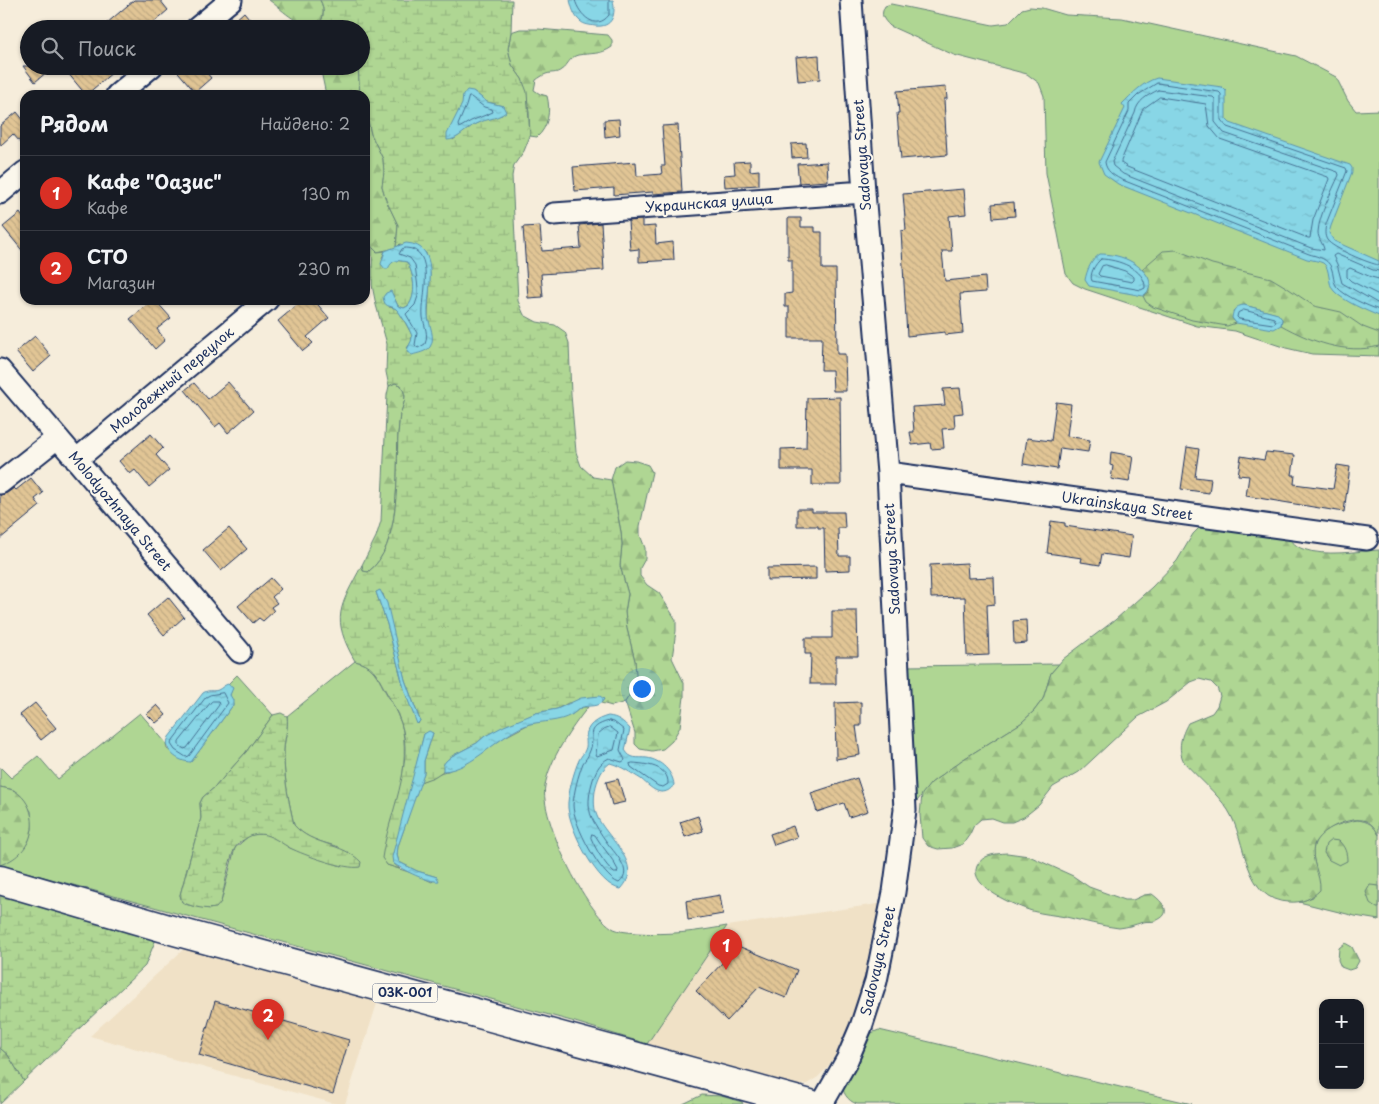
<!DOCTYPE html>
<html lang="ru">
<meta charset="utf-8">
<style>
:root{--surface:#171b24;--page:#242831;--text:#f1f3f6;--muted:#9ea1a6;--line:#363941;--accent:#d93025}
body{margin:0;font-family:"Playpen Sans",sans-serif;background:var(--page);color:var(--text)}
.controls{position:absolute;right:15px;bottom:15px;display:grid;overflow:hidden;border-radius:10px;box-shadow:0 1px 4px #0004}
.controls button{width:45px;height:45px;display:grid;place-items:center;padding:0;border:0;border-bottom:1px solid var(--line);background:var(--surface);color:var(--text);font:25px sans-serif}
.you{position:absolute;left:641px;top:688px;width:18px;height:18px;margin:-12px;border:4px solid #fff;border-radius:50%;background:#1a73e8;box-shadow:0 0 0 8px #1a73e833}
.badge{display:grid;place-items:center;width:32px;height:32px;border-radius:50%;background:var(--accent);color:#fff;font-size:16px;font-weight:700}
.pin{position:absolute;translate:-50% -41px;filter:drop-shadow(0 1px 2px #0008)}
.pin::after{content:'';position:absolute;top:26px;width:18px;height:15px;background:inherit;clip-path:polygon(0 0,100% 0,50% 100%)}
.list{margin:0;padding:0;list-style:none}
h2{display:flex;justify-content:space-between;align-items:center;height:65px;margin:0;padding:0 20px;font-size:21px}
h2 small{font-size:16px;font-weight:400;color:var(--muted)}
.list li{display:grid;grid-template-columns:32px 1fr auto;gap:15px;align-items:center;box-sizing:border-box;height:75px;padding:0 20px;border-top:1px solid var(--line)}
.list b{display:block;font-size:19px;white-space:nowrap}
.list p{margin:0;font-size:16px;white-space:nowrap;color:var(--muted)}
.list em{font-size:16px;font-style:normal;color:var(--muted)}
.icon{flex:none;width:28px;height:28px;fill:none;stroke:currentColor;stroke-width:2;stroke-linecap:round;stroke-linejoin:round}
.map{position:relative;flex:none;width:1379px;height:1104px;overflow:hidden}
.search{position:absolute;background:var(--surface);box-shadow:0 1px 4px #0004;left:20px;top:20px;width:350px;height:55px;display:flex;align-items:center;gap:12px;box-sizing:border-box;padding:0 18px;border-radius:28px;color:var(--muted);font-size:19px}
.panel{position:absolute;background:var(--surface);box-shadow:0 1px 4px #0004;left:20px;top:90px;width:350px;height:215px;border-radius:15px}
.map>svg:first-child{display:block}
</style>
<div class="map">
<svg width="1379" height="1104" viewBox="0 0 1379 1104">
<defs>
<pattern id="forest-firs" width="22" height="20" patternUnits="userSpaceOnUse" patternTransform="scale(1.25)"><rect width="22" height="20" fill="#afd693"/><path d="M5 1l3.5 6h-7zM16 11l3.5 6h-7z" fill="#96b881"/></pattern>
<pattern id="wetland-marsh" width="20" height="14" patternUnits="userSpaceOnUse" patternTransform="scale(1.25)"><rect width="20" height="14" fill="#afd693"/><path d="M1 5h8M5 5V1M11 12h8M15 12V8" fill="none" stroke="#96b881"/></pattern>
<pattern id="water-ripples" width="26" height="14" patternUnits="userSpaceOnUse" patternTransform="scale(1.25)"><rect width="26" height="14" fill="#88d6e6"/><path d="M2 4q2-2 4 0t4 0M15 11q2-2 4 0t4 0" fill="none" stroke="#75b8c8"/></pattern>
<pattern id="building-back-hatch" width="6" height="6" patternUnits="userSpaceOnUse" patternTransform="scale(1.25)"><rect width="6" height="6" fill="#e1c595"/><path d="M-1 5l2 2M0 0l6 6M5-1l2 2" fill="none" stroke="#c0aa83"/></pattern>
</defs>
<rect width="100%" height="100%" fill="#f6eddb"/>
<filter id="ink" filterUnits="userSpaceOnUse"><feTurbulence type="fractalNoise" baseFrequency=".02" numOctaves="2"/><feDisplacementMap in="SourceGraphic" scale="10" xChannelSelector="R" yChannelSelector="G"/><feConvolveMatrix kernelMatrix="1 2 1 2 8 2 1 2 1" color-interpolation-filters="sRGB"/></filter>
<g filter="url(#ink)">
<!-- built -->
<path fill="#f0e1c6" d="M884,903l-20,94 -19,41 -11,19 -7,11 -9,9 -11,7 -21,3 -139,-43 80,-118z
M186,947l193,50 -34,107h-9l-246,-68z"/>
<!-- grass -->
<path fill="#afd693" stroke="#658278" d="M891,4l102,21 15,-2 14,-14 8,-2 12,1 24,7 56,3 174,38 40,21 12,24 8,10 23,-1v246l-67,-2 -26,-6 -51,-17 -38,-5 -112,-37 -12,-6 -7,-9 -20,-101 -2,-77 -5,-13 -12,-9 -73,-19 -64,-29c-7,-7 -10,-11 -5,-20z
M355,661c17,3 22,14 29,28 6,11 13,23 17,34 11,35 -8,105 -14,142l28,9 17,8 5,-5 -20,-6 -18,-9 -2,-7 1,-9 22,-64c8,-3 21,-11 28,-11l36,-19 17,-13 28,-15 42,-9 11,-8h6c-16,20 -39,53 -43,79 -6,31 41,128 69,143 6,3 16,3 22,4 34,2 58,-1 91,-7l-80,118 -72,-22 -575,-157 28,-22 4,-14 -1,-18 -17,-21 -14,-3v-20l11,11 27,-22 20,23 82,-66 26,30 1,6 24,13 42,-57 -3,-10 2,-7 -4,-4 9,-9 36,40 -27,37 -31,35 -12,10 -3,6 1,15 -21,77 2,7 6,3 22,4 11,-7 14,-54 15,-13 14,-1 8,2 18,12 51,18 -2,-19c-17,-5 -33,-8 -45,-22 -5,-23 -10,-46 -10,-70 -1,-13 5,-27 3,-39z
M1059,664l-8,9 -8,26 -9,12 -13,12 -59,37 -31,23 -20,26 -5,-143z
M1357,820c11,1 17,5 22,15v85l-24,-4 -56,-14 14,-5c1,-8 3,-16 3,-24 0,-7 -3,-13 -3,-20 0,-23 25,-29 44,-33z
M879,1030l313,74h-335c-9,-3 -16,-12 -14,-22 2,-11 18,-36 23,-47z"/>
<!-- forest -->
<path fill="url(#forest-firs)" stroke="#658278" d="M269,0h51c5,9 4,18 -1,26 -19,3 -35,-15 -50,-26z
M520,29h18l70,6 4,5v7c-11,8 -22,6 -34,8 -9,2 -10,11 -17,15 -5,4 -9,2 -15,4 -3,1 -7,4 -10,6l-2,10 6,4 7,2c4,14 1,32 -10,41l-7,-1 -1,-24 -7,-33 -10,-14 -4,-16 3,-17z
M320,66h38l2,29h-34z
M365,107l6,27 12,25 1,13 -2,14 4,14 12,25 -2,23 -19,4 -5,-5 -7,-21z
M1176,250l36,14 59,14 15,9 28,19 27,6 22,15 16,6v13c-33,9 -69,-5 -98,-21l1,-6 -5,-5 -33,-9 -12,13 4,5 -9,3 -35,-6 -39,-13 -7,-5 -3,-6 6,-4 -1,-14 -6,-9 21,-18z
M395,383l6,2c1,3 4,8 4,11 0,6 -3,13 -5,19 -1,6 -1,12 -2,19 -2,38 4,113 -30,138l-5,-1 -1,-6 14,-28 5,-16 6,-126 2,-9z
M625,460l11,1 12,4 4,7 -12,54v9l5,13v11l-5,9v8l7,9 12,8 17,27v11l-4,27 12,25v14l-4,30 -8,14 -9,8 -11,2 -12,-2 -5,-5v-11l-10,-31 7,-11 4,-15 -1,-15 -8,-32 -2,-17 3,-18 -8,-28 2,-22 -1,-12 -10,-52 4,-13z
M1209,525l79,12c4,5 9,10 15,12 22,8 54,2 76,1v285c-3,-5 -7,-12 -13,-14 -15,-6 -47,9 -52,24 -4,16 7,30 6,45 -9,9 -18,13 -31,12 -46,-1 -42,-62 -61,-92 -12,-18 -30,-32 -44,-48 -7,-14 -3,-26 4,-39l24,-10 5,-7 3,-10 -3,-8 -6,-6 -12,-3 -8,3 -25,20 -28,15 -59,55 -26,15 -14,18 -15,12 -12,5h-9l-11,-4 -11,1 -7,6 -4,9 -7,10 -11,4 -14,1 -10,-3 -6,-8 -2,-23 2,-21 9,-11 31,-23 59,-37 13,-12 9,-12 8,-26 12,-14 52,-39 37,-33 25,-26 16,-27 7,-7z
M0,787c5,1 11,2 15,4 21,13 23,45 5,62 -6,6 -12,9 -20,12z
M1331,840l8,1c6,6 8,12 8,20l-8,4 -10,-5 -5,-7 2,-9z
M1007,853l22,3 44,20 16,11 36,13h8l11,-5 8,-1c11,8 22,20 3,27 -4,1 -8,0 -12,1 -9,3 -15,5 -24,6 -18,-2 -35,-7 -53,-11 -12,-2 -23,-3 -34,-6 -16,-5 -64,-24 -55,-45 6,-12 18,-12 30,-13z
M1370,885l9,1v22h-2l-7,-5 -4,-11z
M1345,943l7,4 7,14 -4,7 -6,2 -8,-3 -3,-7 1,-12z
M0,1048l8,7 16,26 -24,23z
M702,1095l19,1 21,6 1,2h-60z"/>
<!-- wetland -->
<path fill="url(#wetland-marsh)" stroke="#658278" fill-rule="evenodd" d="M320,0h192l-1,32 -3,17 4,16 10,14 5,13 3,44 -6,15 -10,14 -2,11 6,125 6,14 13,7 18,3 10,7 4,11 2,52 5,57 5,14 12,11 18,3 10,52 1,12 -2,22 8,28 -3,18 2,17 8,32 1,14 -4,16 -7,11 -13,4 -11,-3 3,-4 -36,4 -11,6 -21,4 -51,23 -8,7 -25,13 -6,5 -3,10 -9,6 -14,5 4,-9v-12l9,-28 -9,1 -31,129 7,6 -13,-4 -5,-7c6,-42 33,-93 19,-135 -4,-12 -11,-24 -17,-35 -7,-13 -12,-24 -29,-27 -25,-44 -15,-54 7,-96l1,6 5,1c34,-25 28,-100 30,-138 1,-7 1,-13 2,-20 2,-5 5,-12 5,-18 0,-3 -3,-8 -4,-11l-6,-2 -6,3 -3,-14 1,-28 -11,-39 -4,-20v-38l5,5 8,-1 -3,7 8,5c6,-4 10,-2 17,-1 7,11 12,40 -3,46l-6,-2 -5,-11 -4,12 6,1 5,5 12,22v6l-5,7 25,-8 -4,-23 2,-43 -4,-21 -26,-9 -4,4 2,-23 -12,-25 -4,-14 2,-14 -1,-13 -12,-25 -6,-27v-12h-5l-2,-29h3v-37h-56l-3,-4 10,2 7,-1c5,-9 6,-17 1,-26zM473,91l14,11 16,4 -1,9 -16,4 -13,6 -20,15c3,-22 5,-31 20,-49zM376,592l7,2 22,86 15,40 -2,4 -13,-32 -18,-68z
M281,713l6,3c2,12 -4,26 -3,39 0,24 5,47 10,70 18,21 48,17 67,37l-1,5c-14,3 -56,-12 -70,-19 -14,-8 -28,-21 -45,-9 -4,2 -9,6 -11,11 -6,15 -9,35 -13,52l-5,6c-10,2 -24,-1 -34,-6l-2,-7 21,-77 -1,-15 3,-6 12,-10 31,-35 27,-37z
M0,895l156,44 -11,27 -121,115 -16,-26 -8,-7z"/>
<!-- water -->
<path fill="url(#water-ripples)" stroke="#5c93b0" d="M570,0h43c3,14 0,28 -18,26 -5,-1 -11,-1 -15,-5 -6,-5 -8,-13 -10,-21z
M1157,78l65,9 4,4v28l4,4 120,42 2,3v4l-21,54 -2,7 5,8 45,20v55c-12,-5 -36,-15 -45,-25 -7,-7 -3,-23 -11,-28 -4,-2 -11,-3 -16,-4l-189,-75 -14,-10 -5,-12 26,-54 -3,-4c10,-10 21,-22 35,-26z
M467,90l6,1 14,11 16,4 3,6c-10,8 -24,7 -34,14 -9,6 -15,14 -25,14v-6l15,-30 1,-9z
M406,243c37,2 20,50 22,73 1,9 8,22 2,31 -4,5 -12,6 -18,8l-5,-3c0,-6 5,-9 5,-15 0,-4 -12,-25 -16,-28 -7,-5 -11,0 -13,-12l3,-4 5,-2 7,15 6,2 4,-2c9,-11 6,-32 -1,-44 -9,-2 -15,-3 -19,7h-3l-4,-5 4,-13z
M1100,254c10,0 22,2 32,8 12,7 27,22 11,34l-54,-10 -4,-6c2,-10 6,-20 15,-26z
M1244,305l34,9 4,5 -1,6 -7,4 -38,-6 -4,-5c1,-9 4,-12 12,-13z
M380,590l7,13 18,77 15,41 -3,3 -12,-32 -18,-68 -11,-32z
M228,684l5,4 -3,7 3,5v5l-42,57c-13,0 -29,-12 -22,-25l34,-44c6,-4 9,-1 15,-3 4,-2 6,-5 10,-6z
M600,696l4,3c-6,10 -15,5 -24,9 -3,2 -5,5 -9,7 -12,7 -28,6 -41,9 -29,8 -57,46 -87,47v-6l3,-4 6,-5 25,-13 8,-7 19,-10 32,-13 21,-4 24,-11z
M608,716c10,1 15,5 22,13l-5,21c6,10 12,7 22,8 14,2 26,14 27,27 -4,5 -7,7 -13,7 -8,-1 -14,-8 -20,-13 -10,-6 -20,-13 -31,-16 -8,6 -11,13 -14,23 -2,9 -3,21 1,30 9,22 48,48 24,73 -23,-2 -51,-59 -53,-81 -1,-12 6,-37 11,-48 2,-4 5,-7 6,-10 2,-4 1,-7 1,-12 0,-13 11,-19 22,-22z
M429,731l4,2 -9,28v12l-26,73 -1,9 2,7 18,9 20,6 2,4c-11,2 -36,-11 -46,-18l-1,-6 32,-123z"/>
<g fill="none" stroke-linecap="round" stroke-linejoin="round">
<!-- shore -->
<path stroke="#477294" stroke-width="1" d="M575,0c4,15 21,32 34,15v-15
M1158,90l55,7 2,2v23l9,11 114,39 1,3c-7,16 -20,40 -21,57 0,7 6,13 6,18l-13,-2 -188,-74 -10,-8 -1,-4 23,-49c2,-12 13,-18 23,-23z
M469,97h2l13,10 8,2 1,3 -22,9 -12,7 -1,-3 8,-19z
M1160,97l46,7 3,22 11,13 108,38 1,2 -16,41 -3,18h-2l-181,-71 -6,-4v-2l22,-52z
M406,248c31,1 15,50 17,69 1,9 6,17 2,27l-7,4 -3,-3 2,-12 -11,-19 9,-9 3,-9v-8l-3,-23 -5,-7 -11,-4 3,-5z
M1101,259c16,0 45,10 44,29l-4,2 -49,-9c-3,-7 3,-17 9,-22z
M1106,265l19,6 9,6v3l-2,2 -32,-6 -2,-2 4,-8z
M1379,265c-9,-1 -47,-17 -52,-25 -3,-5 -2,-10 -1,-16l21,-53 -1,-3 -119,-41 -6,-7v-26l-2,-2 -62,-9 -19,12 -9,9v7l-24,51c1,9 8,13 15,17l189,75c14,4 22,6 24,21 1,5 1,8 4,12 7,9 31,19 42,23
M1379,271l-6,-1 -37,-16 -3,2 4,8 5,19 37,21
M1379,279l-8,-2 -21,-9 -3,2v7l4,4 28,14
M1244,310l30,8 2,4 -3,2 -34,-5 -2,-2 1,-4z
M223,693l5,10 -39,53 -3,1 -11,-7 -4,-6 2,-4 33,-43 4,-2z
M213,701h5l1,4 -32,43 -3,1 -5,-4v-3l32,-40z
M609,721l5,1 10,8 -4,20 5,10 -3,2 -13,-4c-10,5 -14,14 -17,25 -3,11 -5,24 0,35 3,7 9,16 14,23 7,11 29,30 13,42 -18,-6 -46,-59 -46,-78 1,-14 5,-29 10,-42 2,-3 5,-6 6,-10 8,-16 -6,-25 20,-32z
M610,727l8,6 -4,17 -17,6 -1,-2 2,-20 6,-5z
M633,763c13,1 36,3 35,21l-5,3 -5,-1 -27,-19 -1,-3z
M592,834l3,1c7,12 17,22 23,35l-1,3h-3c-10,-10 -18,-23 -23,-35z"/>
</g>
<!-- building -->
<path fill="url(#building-back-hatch)" stroke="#1b2f5e" d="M134,0h26l8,10 -22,19h-46z
M244,12l14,17h-33z
M819,55l1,24 -22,2 -2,-24z
M23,66h31l-19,16z
M62,66h58l-34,29z
M173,66h28l10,12 -16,14z
M946,87l1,12h-3l3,56 -46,4 -4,-46h2l-2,-22z
M17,112l8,10v26l-12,-14 -13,12v-20z
M619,119l1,16 -15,2 -1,-17z
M678,125l4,67 -29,2v-2l-39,3v-7l-39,3 -2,-24 63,-5 1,14 25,-2 -1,-8h4l-3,-40z
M806,143l1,14 -15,1 -1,-14z
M750,161v10l9,-1v15l-34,2 -1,-12 11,-1 -1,-12z
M827,162l1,19 -29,2 -2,-19z
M964,189l2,25 -17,2 3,35h-10l3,30 40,-4 1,15 -26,2 3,39 -18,2v-3l-38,4 -6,-105 5,-1 -3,-36z
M1014,202l1,14 -22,2 -1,-14z
M20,213l5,7v34l-22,-27z
M788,218h13v9h14v5h7v37h14l1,85h8l1,37h-13l-1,-21h-11l1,-32h-33v-31h-4v-13l7,-1v-33h-4z
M642,220v7l13,-1 1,18 17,-2 1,18 -35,2v-13l-9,1 -2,-29z
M601,223l3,47 -63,4 2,23 -15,1 -5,-71 17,-1 2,25 39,-3 -2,-23z
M153,300h2l16,18 -14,11 8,11 -10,9 -25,-30z
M303,300h11l15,18 -22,19 6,6 -10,8 -25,-30z
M35,336l16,20 -18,16 -17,-20z
M228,382l25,29 -25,22 -8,-10 -5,4 -30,-37 9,-7 14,16z
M960,388l3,25 -9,1 1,14 -13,1 2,19 -13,1 -1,-6 -18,2 -2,-13h4l-2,-25 33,-2 -2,-16z
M840,397l1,88h-29v-15h-31v-21l25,-1 1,-50z
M1056,402l15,2 -4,32 23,4 -2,12 -28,-4 -3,21 -34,-5 4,-26 24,3z
M151,434l12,14 -7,7 13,15 -20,17 -14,-17 -5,4 -11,-13z
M1187,447l12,2 -4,28 16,2 -2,14 -28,-4z
M1111,452l22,4 -4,26 -18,-3 2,-13 -3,-1z
M1266,452l29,3 -3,20h3l-1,9 39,5 4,-24 13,2 -6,45 -98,-16 3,-20 -11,-1 3,-19 23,4z
M31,478l12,15 -8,6 5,7 -40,33v-44l7,-2 7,-5 2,2z
M797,509h15v3h32l1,16h-7l1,28h11v14l-25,1 -1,-43h-6v-2h-21z
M1051,521l14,2v3l67,10 -3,22 -27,-4 -2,11 -19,-3 1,-4 -35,-5z
M229,528l18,21 -26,22 -18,-21z
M967,563l1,15 26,-1 1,27 -8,1 2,50 -22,1 -2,-59 -34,1 -1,-33z
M816,567v12l-49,1v-12z
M271,578l10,11 -9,8 5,6 -6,4 3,4 -11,10 -4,-3 -6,5 -15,-17z
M168,597l16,20 -20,18 -17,-20z
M832,611h25l1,45h-22v28h-26l1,-30h-6v-16h27z
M1026,620l1,23 -13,1 -1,-23z
M861,702v24h-5l4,29 -24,4 -1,-56z
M35,703l21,25 -15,12 -21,-25z
M157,705l9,10 -10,8 -9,-9z
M857,778l11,33 -19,6 -5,-14 -27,9 -6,-19z
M618,779l7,23 -13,3 -6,-23z
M698,816l5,15 -18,6 -5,-15z
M793,826l4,11 -23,8 -4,-11z
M720,895l3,19 -35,6 -2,-19z
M738,946l59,24 -11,28 -27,-11 -32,34 -31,-30z
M215,1001l134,39 -16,54 -134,-39z"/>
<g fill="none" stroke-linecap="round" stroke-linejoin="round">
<!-- minor casing -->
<g stroke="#1b2f5e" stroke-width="25">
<path id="minor" d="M196,29l35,-29
M117,95l35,-29
M0,193l25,-21
M554,214l310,-22
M0,370l240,282
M76,460l191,-160
M888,473l479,66
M0,483l57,-45
M822,1104l25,-44 14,-33 15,-46 18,-89 11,-82 -17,-337 -24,-281 -13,-192"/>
</g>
<!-- major casing -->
<g stroke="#1b2f5e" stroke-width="31">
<path id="major" d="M0,880l175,51 635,173"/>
</g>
<!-- minor -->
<use href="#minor" stroke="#fbf7ec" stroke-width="21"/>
<!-- major -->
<use href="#major" stroke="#fbf7ec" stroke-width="28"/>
</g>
</g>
<g text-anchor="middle" stroke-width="4" stroke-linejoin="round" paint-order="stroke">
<!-- shield labels -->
<rect fill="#fbf7ec" stroke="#5e6b89" stroke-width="1" x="372.5" y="983.5" width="65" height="19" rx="4"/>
<g font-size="12" font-weight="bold" fill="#1b2f5e">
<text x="405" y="997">03К-001</text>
</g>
<!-- street labels -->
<g font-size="14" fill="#1b2f5e" stroke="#fbf7ec">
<text transform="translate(862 155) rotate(-94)" y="5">Sadovaya Street</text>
<text transform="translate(709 203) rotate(-4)" y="5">Украинская улица</text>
<text transform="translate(172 380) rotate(-40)" y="5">Молодежный переулок</text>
<text transform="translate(1127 506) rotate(8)" y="5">Ukrainskaya Street</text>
<text transform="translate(120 511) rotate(50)" y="5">Molodyozhnaya Street</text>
<text transform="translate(892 559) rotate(-93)" y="5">Sadovaya Street</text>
<text transform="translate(878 961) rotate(-77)" y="5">Sadovaya Street</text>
</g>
</g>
</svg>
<div class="controls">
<button>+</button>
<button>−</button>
</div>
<div class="you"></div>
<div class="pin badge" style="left:726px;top:970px">1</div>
<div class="pin badge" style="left:268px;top:1040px">2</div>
<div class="search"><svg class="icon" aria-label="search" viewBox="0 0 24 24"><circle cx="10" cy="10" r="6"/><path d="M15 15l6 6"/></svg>Поиск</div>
<section class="panel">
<h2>Рядом<small>Найдено: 2</small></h2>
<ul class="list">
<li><span class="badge">1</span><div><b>Кафе &quot;Оазис&quot;</b><p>Кафе</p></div><em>130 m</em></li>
<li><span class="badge">2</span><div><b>СТО</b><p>Магазин</p></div><em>230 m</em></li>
</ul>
</section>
</div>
